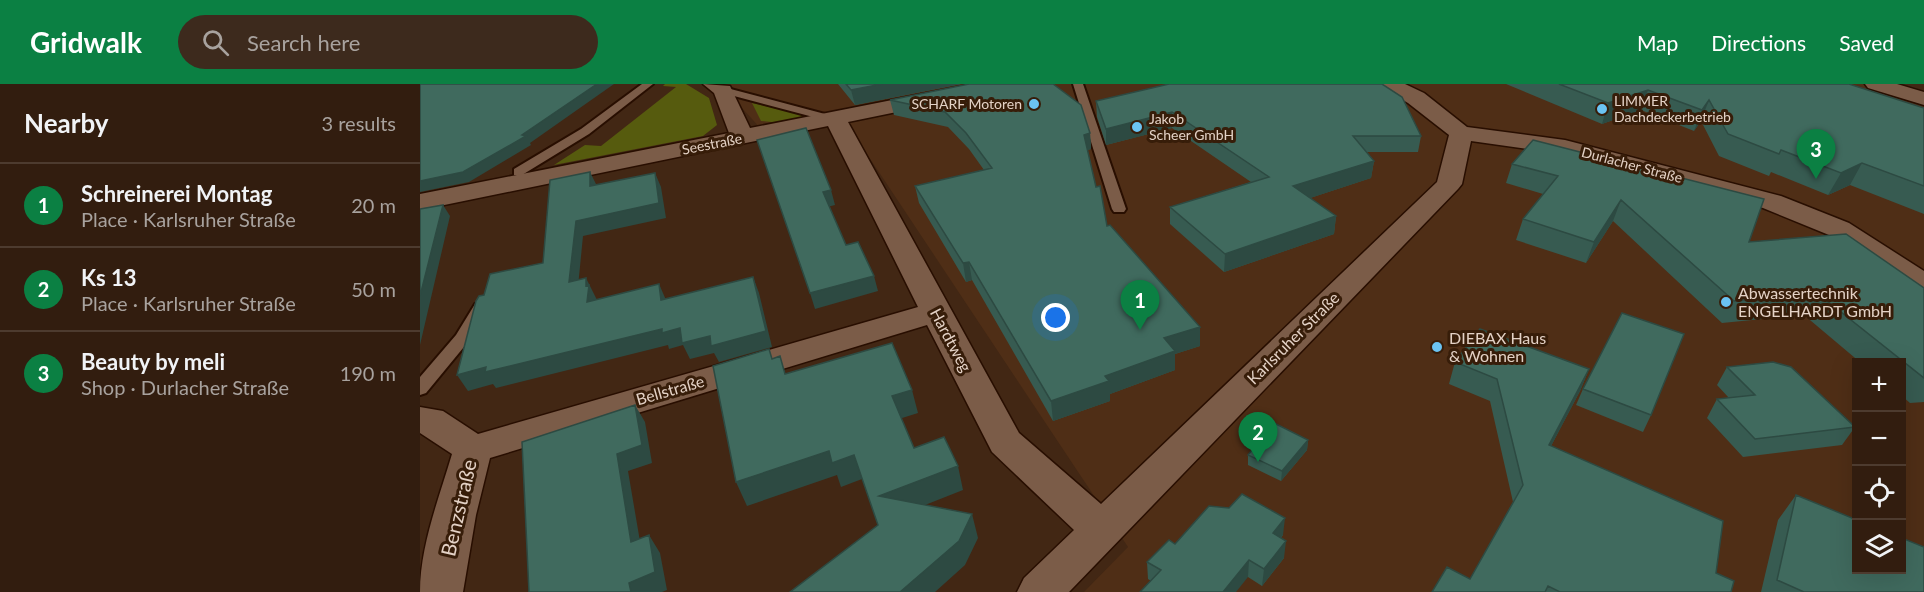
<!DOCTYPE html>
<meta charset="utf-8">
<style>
:root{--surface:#321d0f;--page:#3d2a1d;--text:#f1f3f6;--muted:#a8a29e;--line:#4d3b2f;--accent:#0b8043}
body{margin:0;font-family:Lato,sans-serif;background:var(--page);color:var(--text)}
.controls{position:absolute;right:18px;bottom:18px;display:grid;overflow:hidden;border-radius:0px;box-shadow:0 6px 24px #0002}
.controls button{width:54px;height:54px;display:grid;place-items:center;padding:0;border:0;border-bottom:2px solid var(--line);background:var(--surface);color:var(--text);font:30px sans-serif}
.you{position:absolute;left:636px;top:234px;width:21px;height:21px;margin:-15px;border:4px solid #fff;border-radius:50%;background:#1a73e8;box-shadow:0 0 0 9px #1a73e833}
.badge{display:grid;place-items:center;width:39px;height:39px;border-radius:50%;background:var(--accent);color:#fff;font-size:20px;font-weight:700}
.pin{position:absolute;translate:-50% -50px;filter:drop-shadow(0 2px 3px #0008)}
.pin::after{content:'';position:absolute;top:32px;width:21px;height:18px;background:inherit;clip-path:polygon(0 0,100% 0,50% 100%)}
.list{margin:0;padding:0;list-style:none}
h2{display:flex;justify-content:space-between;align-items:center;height:78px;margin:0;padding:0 24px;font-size:26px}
h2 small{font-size:20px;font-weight:400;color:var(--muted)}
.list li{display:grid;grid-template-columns:39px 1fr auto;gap:18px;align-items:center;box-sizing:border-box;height:84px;padding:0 24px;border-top:2px solid var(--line)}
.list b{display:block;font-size:22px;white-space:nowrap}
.list p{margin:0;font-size:20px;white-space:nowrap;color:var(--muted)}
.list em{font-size:20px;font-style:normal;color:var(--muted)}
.icon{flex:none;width:33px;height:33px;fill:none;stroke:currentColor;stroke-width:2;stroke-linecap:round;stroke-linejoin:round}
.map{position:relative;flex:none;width:1504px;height:508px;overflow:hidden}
header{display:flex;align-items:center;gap:36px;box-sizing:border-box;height:84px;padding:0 30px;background:var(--accent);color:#fff}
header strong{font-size:28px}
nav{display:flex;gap:33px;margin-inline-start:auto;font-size:21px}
.search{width:420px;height:54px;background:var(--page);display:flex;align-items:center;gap:15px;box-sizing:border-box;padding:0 21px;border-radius:33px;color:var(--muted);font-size:22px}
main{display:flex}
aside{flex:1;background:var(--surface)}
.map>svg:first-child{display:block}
</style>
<header>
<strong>Gridwalk</strong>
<div class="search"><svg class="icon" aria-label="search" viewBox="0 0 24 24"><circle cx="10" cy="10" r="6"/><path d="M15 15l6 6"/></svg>Search here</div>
<nav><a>Map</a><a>Directions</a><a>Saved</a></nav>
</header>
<main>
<aside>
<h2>Nearby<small>3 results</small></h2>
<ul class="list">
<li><span class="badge">1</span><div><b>Schreinerei Montag</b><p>Place · Karlsruher Straße</p></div><em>20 m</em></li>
<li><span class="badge">2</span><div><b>Ks 13</b><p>Place · Karlsruher Straße</p></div><em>50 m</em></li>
<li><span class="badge">3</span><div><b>Beauty by meli</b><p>Shop · Durlacher Straße</p></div><em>190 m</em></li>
</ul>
</aside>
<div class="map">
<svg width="1504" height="508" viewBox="0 0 1504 508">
<rect width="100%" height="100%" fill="#422714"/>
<!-- built -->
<path fill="#4f2e16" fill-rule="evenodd" d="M300,0h1152l52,16v492h-840l44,-45 -287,-432 -78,16zM1436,278h46v208h-46z"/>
<!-- green -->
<path fill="#565b0e" d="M245,0h21l23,14 8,27 -14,11 -149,29 31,-20 16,1 75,-59 -13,-1z
M332,19l60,14 -32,6 -19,-2z"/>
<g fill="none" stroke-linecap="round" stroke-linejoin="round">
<!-- service casing -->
<g stroke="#280e00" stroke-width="4">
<path id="service" d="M222,0h11l-64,50 -67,41h-8v-6l67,-40z
M653,0h10l43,125 -2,3h-10l-2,-3z
M303,3l117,31 2,2 -6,3 -117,-31v-4z
M61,218l8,5 -21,35 -42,51 -6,2v-18l36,-42 19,-31z"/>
</g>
<!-- minor casing -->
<g stroke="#280e00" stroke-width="3">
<path id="minor" d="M283,0l27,2 20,42 223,-44h41l-3,4 -7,2 -156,32 171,311 82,71 336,-322 12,-47 -41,-32 -26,-15 -3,-4h26l19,9 43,34 98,13 216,56 68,27 75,48v22l-11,-3 -84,-55 -66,-27 -200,-54 -92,-13 -9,43 -4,5 -389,403h-52l7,-14 50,-48 -82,-78 -65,-127 -437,133 -14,57 -13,77h-43c0,-46 19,-94 32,-138l-32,-21v-26l23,4 35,23 440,-127 -90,-181 -408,84v-16l309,-61 -15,-40z
M1445,0h32l27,8v13l-56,-17z"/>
</g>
<!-- service -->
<use href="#service" fill="#7b5c48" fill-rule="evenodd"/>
<!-- minor -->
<use href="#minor" fill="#7b5c48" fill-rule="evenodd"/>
</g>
<!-- wall -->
<path fill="#375b51" d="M418,0h123l-106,21z
M1086,0h343l75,24v106l-74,-29 -22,10 -57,-23 -2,4 -50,-20 -18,-35 -7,10 -53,-21 -39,14z
M470,16l200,33 1,16 -4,1 9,37 11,39 93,120 -25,8v16l-65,24v7l-57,20 -81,-141 -6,2 -47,-79 -4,-17 69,-16 -15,-21 -21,-22 -54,-12z
M676,17l325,35 -3,16h-51l7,9 -3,17 -61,20 26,18 -2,18 -110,38 -54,-48v-17l81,-25 -79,-54 -66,17 -9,-28z
M1113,56l216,102 175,46v114l-14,1 -8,-7v-33h-41l-57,-48 -82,8 -109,-102 -27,42 -70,-23 7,-21 20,-25 -37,-11 6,-19z
M1035,278l134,7 -9,22 -29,55 165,127 15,19h-299l38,-13 43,-77 -23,-101 -41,-17z
M1307,283l128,60 -13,18 -99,12 -36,-39 10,-19 12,-1 -12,-13z
M1163,305l68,26 -8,17 -67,-27z
M888,356l-1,10 -26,31 -33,-16v-10z
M1376,411l128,97h-163l17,-72z
M863,451l-2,3 3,20 -22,28 -14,-9 -97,4 -3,-2 -1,-17 28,-18z"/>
<!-- shaded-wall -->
<path fill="#2d4a42" d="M177,0h17l-84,59 1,2 -62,37 -49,10v-11l102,-46z
M462,0h79l-106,21 -4,-15z
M1228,6l-7,20 -39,14 6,-21z
M1289,16l-8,21 -7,10 8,-21z
M752,28v16l-66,17v-16z
M670,49l1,16 -6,2 -1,-16z
M954,77l-3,17 -79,26 1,-18z
M1442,79l-12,22 -22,10 13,-22z
M170,88l7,14h-7z
M235,89l6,14 5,31 -83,18 -6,61 -8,-15 7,-61z
M411,106l4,15 -8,2 -4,-15z
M1201,116l-8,21 -27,42 8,-21z
M23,121l7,11 -30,129v-49z
M916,132l-2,18 -110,38 1,-18z
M549,178l3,18 -6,2 -3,-19z
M454,192l4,15 -63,18 -5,-16z
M333,193l6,16 13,54 -53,15 -5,-9 -24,6 -7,-14 -14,4 -1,-4 -172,43 -3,-4 -25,7 -11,-16z
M166,194l11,22 -10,2z
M239,200l7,16h-5z
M780,243v19l-25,8v16l-65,24v7l-57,20 -2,-20 54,-25 59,-38z
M1169,285l-9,22 -40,76 9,-22z
M492,306l6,23 -19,6 -7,-23z
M215,321l10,17 7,41 -24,8 15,88 -12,-17 -14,-88z
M888,356l-1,10 -26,31 1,-10z
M409,367l25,4 8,24 -21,8 -4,-12 -90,31 -11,-24z
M538,382l5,24 -76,30 -8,-24z
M552,430l6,24 -13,27 -30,27h-35z
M865,434l-2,17 -12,15 2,-17z
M229,451l11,18 7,37 -5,2h-31l-2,-9z
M866,457l-2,17 -22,28 2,-17z
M829,476l-1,17 -12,15h-13z"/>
<!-- building -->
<path fill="#406a5e" stroke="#2d4a42" stroke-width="1.5" d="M0,0h177l-75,51 4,1 -63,36 -43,9z
M426,0h36l-31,6z
M549,0h84l28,21 9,28 -6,2 12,52 4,-1 7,40 3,-1 90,102 -36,11 11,13 -70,25 4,5 -58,20 -82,-139 -6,1 -48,-77 77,-18 -26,-35 -21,-21 -55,-12z
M749,0h213l20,13 19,39h-68l21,25 -81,25 43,30 -111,38 -55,-47 99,-30 -97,-65 -66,17 -10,-28z
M1139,0h290l75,24v78l-62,-23 -21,10 -60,-23 -2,4 -51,-20 -19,-34 -7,10 -54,-20 -40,13z
M386,44l25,62 -8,2 23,53 12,-3 16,34 -64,17 -53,-153z
M1113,56l231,59 -15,43 97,-8 78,54v90l-107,-85 -83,8 -113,-101 -27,42 -71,-23 35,-43 -46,-12z
M170,88v14l65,-13 4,30 -83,18 -7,61 17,-4v8l3,-1 -2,17 72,-18 2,16 92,-23 13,54 -55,15 -1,-10 -28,7 -2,-15 -18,5v-4l-177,43 1,-5 -29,8 19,-74 3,-5 5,-1 6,-21 53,-11 7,-83z
M23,121l-23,91v-87z
M1202,229l62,21 -33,81 -68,-26z
M1060,245l109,40 -40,76 174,76 -7,52 18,8 -3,11h-171l-12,-6 -3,6h-113l15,-25 23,12 53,-94 -26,-106 -42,-17z
M472,259l20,47 -20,6 22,52 30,-11 14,29 -79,30 93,18 -13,27 -59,51h-110l88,-67 -24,-70 -22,8 -3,-12 -93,31 -23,-116 56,-17 3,10 8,-3 5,18z
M1353,278l18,5 64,60 -100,12 -38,-40 38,-4 -28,-28z
M215,321l7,40 -25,9 14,88 18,-7 6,37 -26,11 2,9h-102l-7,-150z
M854,339l34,17 -26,31 -34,-16z
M822,410l43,24 -12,15 13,8 -22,28 -15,-9 -26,32h-83l21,-22 -14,-8 22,-22 6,4 34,-38 20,2z
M1376,411l61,25v50h45v-32l22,9v45h-120l-27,-12z"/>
<!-- markers -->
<g fill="#6bc3f2" stroke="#371d09" stroke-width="2">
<circle cx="614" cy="20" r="6"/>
<circle cx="1182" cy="25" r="6"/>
<circle cx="717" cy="43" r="6"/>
<circle cx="1306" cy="218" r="6"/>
<circle cx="1017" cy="263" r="6"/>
</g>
<g text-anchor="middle" stroke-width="6" stroke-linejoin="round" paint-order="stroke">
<!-- far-poi labels -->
<g font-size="14" fill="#e4d2c6" stroke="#371d09" text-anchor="start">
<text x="1194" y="22">LIMMER<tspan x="1194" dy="16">Dachdeckerbetrieb</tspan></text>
<text x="602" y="25" text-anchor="end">SCHARF Motoren</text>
<text x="729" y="40">Jakob<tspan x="729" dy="16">Scheer GmbH</tspan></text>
</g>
<!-- far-street labels -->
<g font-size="14" fill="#e4d2c6" stroke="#371d09">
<text transform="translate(292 60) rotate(-11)" y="5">Seestraße</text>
<text transform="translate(1212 81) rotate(15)" y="5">Durlacher Straße</text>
</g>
<!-- poi labels -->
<g font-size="16" fill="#e4d2c6" stroke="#371d09" text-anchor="start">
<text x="1318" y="215">Abwassertechnik<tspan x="1318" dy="18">ENGELHARDT GmbH</tspan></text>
<text x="1029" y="260">DIEBAX Haus<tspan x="1029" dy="18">&amp; Wohnen</tspan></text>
</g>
<!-- street labels -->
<g font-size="16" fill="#e4d2c6" stroke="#371d09">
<text transform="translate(873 254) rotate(-45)" y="6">Karlsruher Straße</text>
<text transform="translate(531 256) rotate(62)" y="6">Hardtweg</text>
<text transform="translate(250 306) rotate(-16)" y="6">Bellstraße</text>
</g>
<!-- near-street labels -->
<g font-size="20" fill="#e4d2c6" stroke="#371d09">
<text transform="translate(39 424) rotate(-77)" y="7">Benzstraße</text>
</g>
</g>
</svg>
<div class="controls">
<button>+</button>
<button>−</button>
<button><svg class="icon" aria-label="locate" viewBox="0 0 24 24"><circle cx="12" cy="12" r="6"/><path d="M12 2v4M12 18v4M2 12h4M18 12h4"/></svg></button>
<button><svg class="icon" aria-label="layers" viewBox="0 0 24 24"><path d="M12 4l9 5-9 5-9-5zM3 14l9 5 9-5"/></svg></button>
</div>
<div class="you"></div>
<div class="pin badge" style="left:720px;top:246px">1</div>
<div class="pin badge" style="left:838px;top:378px">2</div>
<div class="pin badge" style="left:1396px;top:95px">3</div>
</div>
</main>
